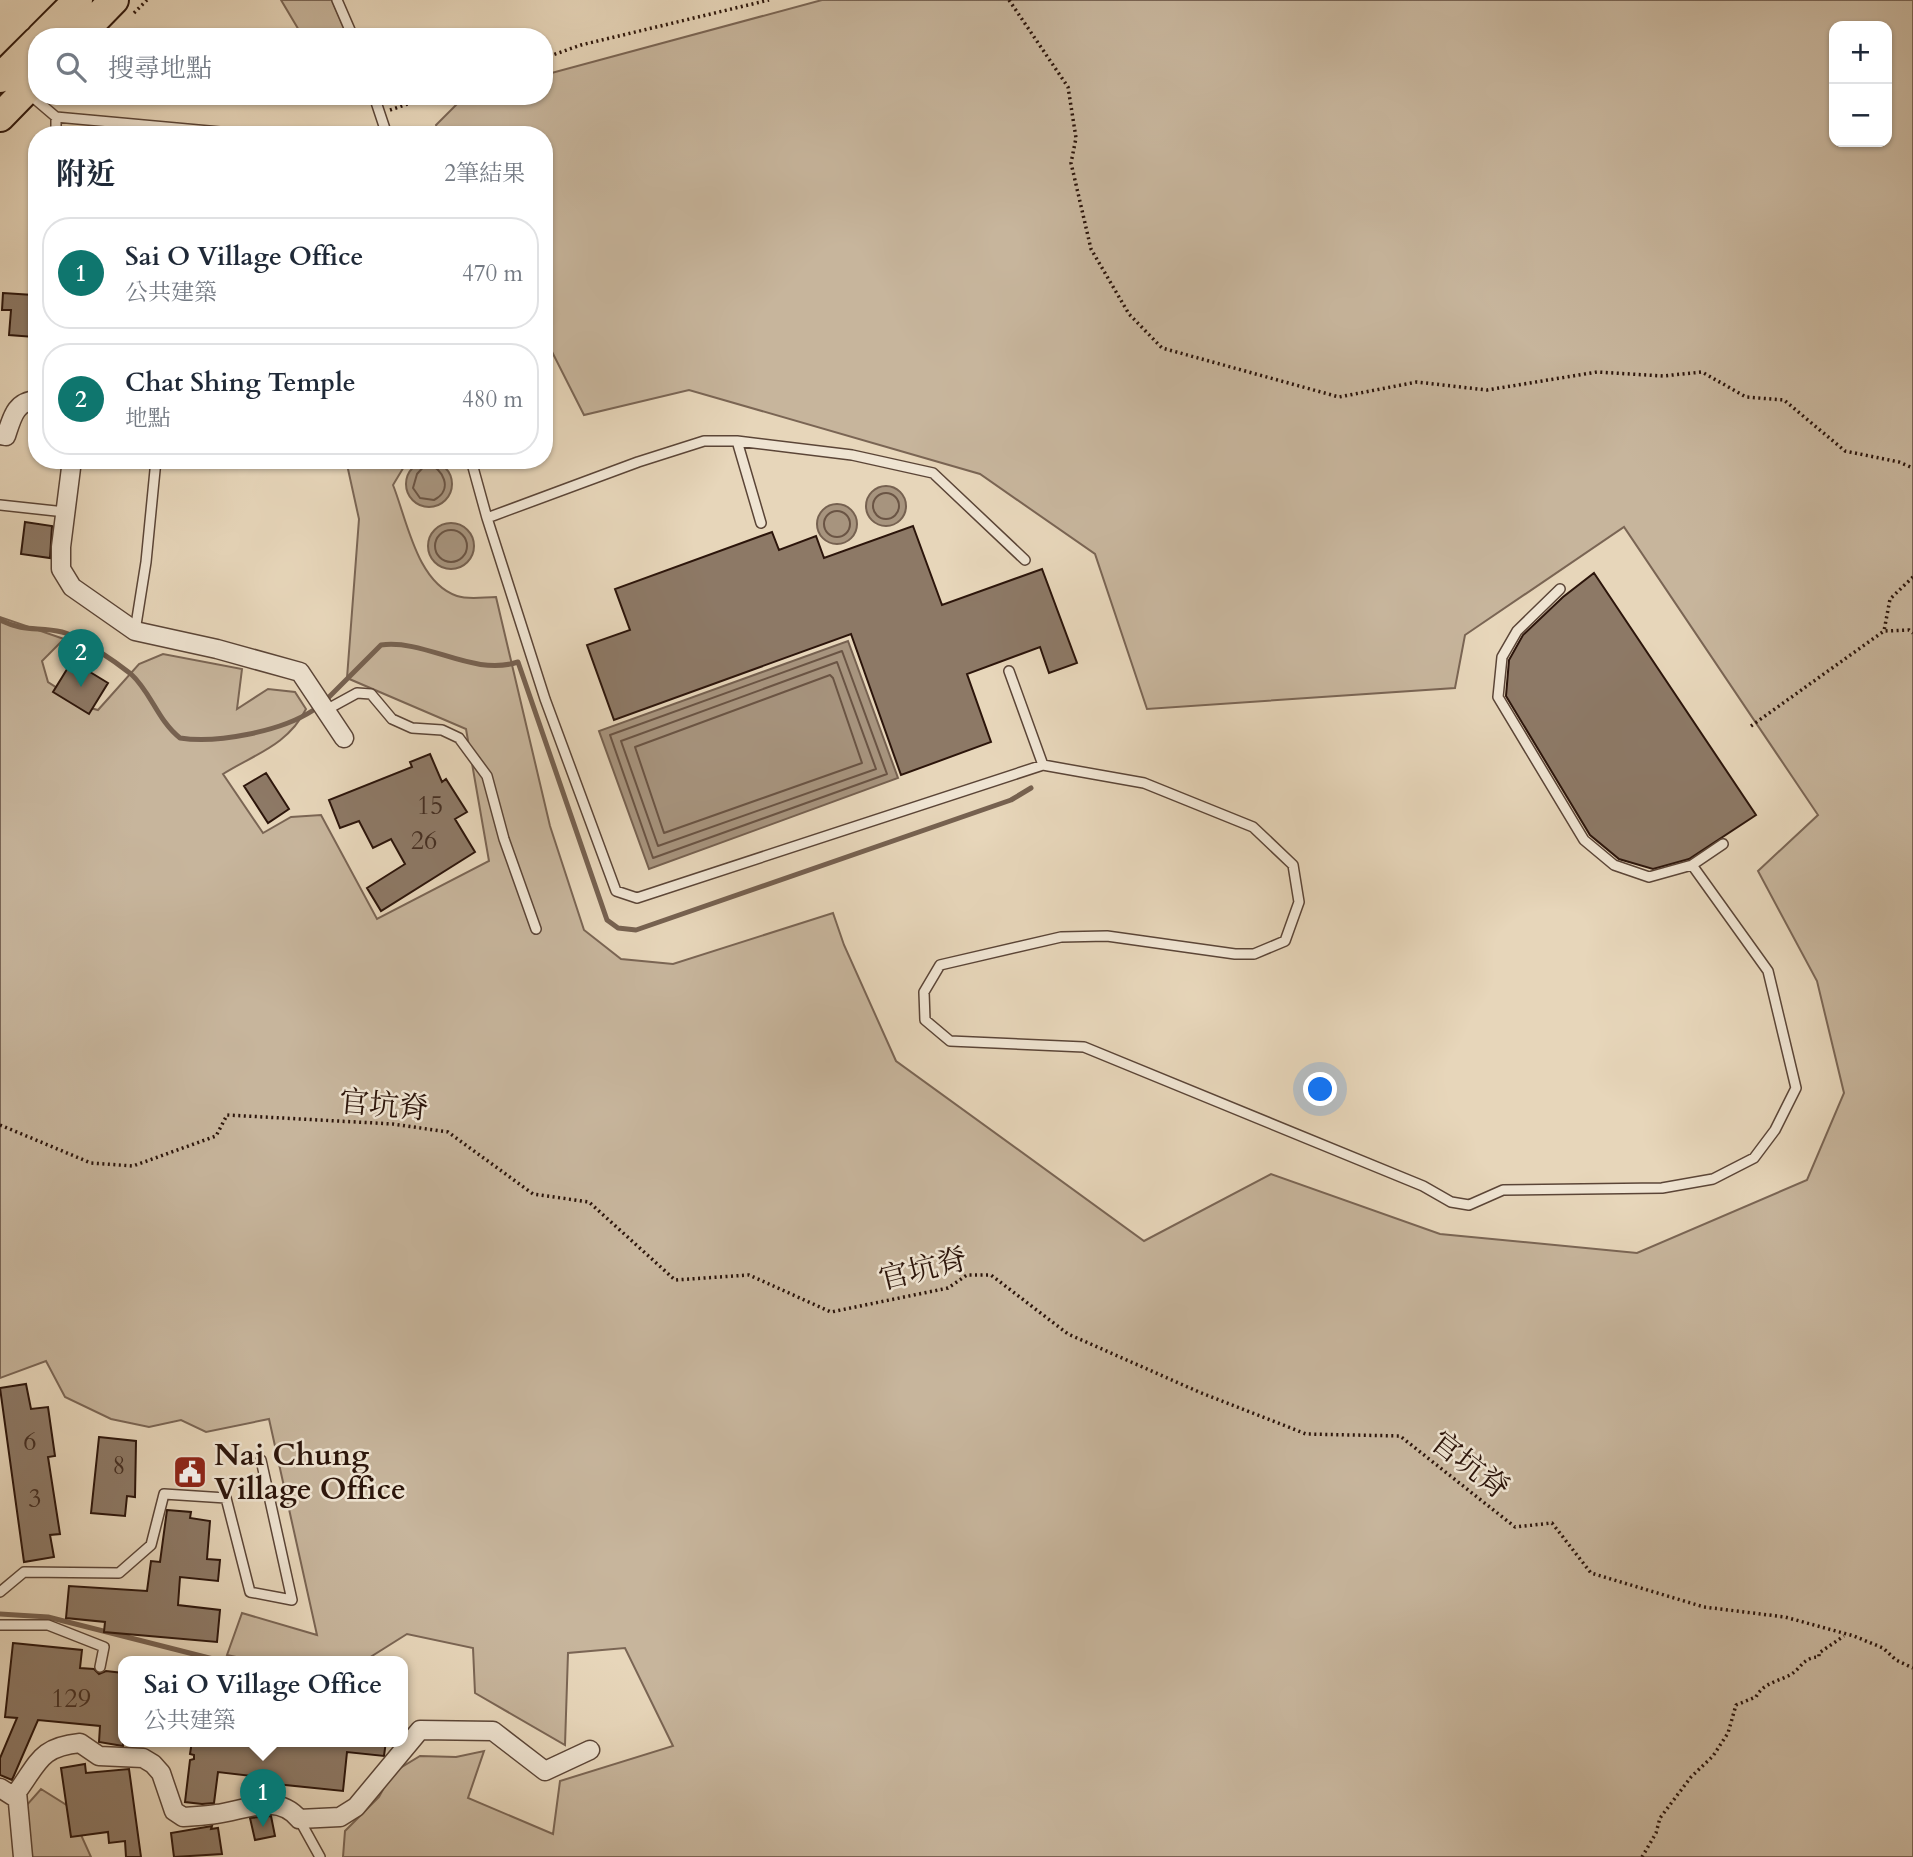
<!DOCTYPE html>
<html lang="zh-TW">
<meta charset="utf-8">
<style>
:root{--surface:#fff;--page:#f2f2f3;--text:#1f2937;--muted:#747a83;--line:#e0e1e3;--accent:#0f766e}
body{margin:0;font-family:Cardo,"Noto Serif TC",serif;background:var(--page);color:var(--text)}
.controls{position:absolute;right:21px;top:21px;display:grid;overflow:hidden;border-radius:14px;box-shadow:0 2px 5px #0004}
.controls button{width:63px;height:63px;display:grid;place-items:center;padding:0;border:0;border-bottom:2px solid var(--line);background:var(--surface);color:var(--text);font:35px sans-serif}
.you{position:absolute;left:1321px;top:1090px;width:24px;height:24px;margin:-18px;border:5px solid #fff;border-radius:50%;background:#1a73e8;box-shadow:0 0 0 10px #1a73e833}
.badge{display:grid;place-items:center;width:46px;height:46px;border-radius:50%;background:var(--accent);color:#fff;font-size:23px;font-weight:700}
.pin{position:absolute;translate:-50% -58px;filter:drop-shadow(0 2px 4px #0008)}
.pin::after{content:'';position:absolute;top:37px;width:24px;height:21px;background:inherit;clip-path:polygon(0 0,100% 0,50% 100%)}
.popup{position:absolute;left:118px;top:1656px;width:290px;height:91px;box-sizing:border-box;display:grid;place-content:center;border-radius:14px;background:var(--surface);filter:drop-shadow(0 2px 5px #0005);font-size:23px;white-space:nowrap;color:var(--muted)}
.popup b{font-size:26px;color:var(--text)}
.popup::after{content:'';position:absolute;left:50%;top:100%;margin-left:-14px;border:14px solid transparent;border-top-color:var(--surface)}
.list{margin:0;padding:0;list-style:none}
h2{display:flex;justify-content:space-between;align-items:center;height:91px;margin:0;padding:0 28px;font-size:30px}
h2 small{font-size:23px;font-weight:400;color:var(--muted)}
.list li{display:grid;grid-template-columns:46px 1fr auto;gap:21px;align-items:center;box-sizing:border-box;height:112px;margin:0 14px 14px;padding:0 14px;border:2px solid var(--line);border-radius:28px}
.list b{display:block;font-size:26px;white-space:nowrap}
.list p{margin:0;font-size:23px;white-space:nowrap;color:var(--muted)}
.list em{font-size:23px;font-style:normal;color:var(--muted)}
.icon{flex:none;width:38px;height:38px;fill:none;stroke:currentColor;stroke-width:2;stroke-linecap:round;stroke-linejoin:round}
.map{position:relative;flex:none;width:1913px;height:1857px;overflow:hidden}
.search{position:absolute;background:var(--surface);box-shadow:0 2px 5px #0004;left:28px;top:28px;width:525px;height:77px;display:flex;align-items:center;gap:18px;box-sizing:border-box;padding:0 24px;border-radius:28px;color:var(--muted);font-size:26px}
.panel{position:absolute;background:var(--surface);box-shadow:0 2px 5px #0004;left:28px;top:126px;width:525px;height:343px;border-radius:28px}
.map>svg:first-child{display:block}
</style>
<div class="map">
<svg width="1913" height="1857" viewBox="0 0 1913 1857">
<rect width="100%" height="100%" fill="#e7d6ba"/>
<filter id="stains"><feTurbulence type="fractalNoise" baseFrequency=".00286" numOctaves="4"/><feColorMatrix values="0 0 0 0 .2 0 0 0 0 .09 0 0 0 0 .02 0 0 0 .5 -.17"/></filter>
<radialGradient id="worn" r=".72"><stop offset=".6" stop-color="#630" stop-opacity="0"/><stop offset="1" stop-color="#630" stop-opacity=".3"/></radialGradient>
<!-- green -->
<path fill="#c7b59c" stroke="#7a6554" stroke-width="2" fill-rule="evenodd" d="M281,0h51l16,37h-45z
M822,0h1091v1857h-1570l2,-26 34,-34 13,-24 28,-17 36,1 28,-6 -16,47 85,36 7,-53 113,-35 -48,-98 -57,5 -3,92 -90,-52 -2,-45 -66,-14 -43,27h-110l-27,-6 15,-42 75,22 -48,-216 -63,13 -25,-12 -32,7 -38,-8 -46,-22 -19,-36 -46,17v-761l64,22 -22,22 6,21 39,25 11,3 41,-46 24,-10 79,15 -5,40 31,-20 27,3 11,17c-18,36 -51,45 -83,65l40,59 28,-16 30,-2 56,104 112,-58 -23,-132 -119,-51 12,-159 -13,-59h62l-15,25c14,35 24,98 64,111 12,4 27,1 39,1l54,229 34,104 37,29 52,5 160,-51 11,32 52,116 248,180 127,-67 169,60 197,19 170,-73 37,-87 -27,-112 -59,-110 60,-56 -194,-288 -159,108 -10,53 -308,21 -52,-155 -115,-80 -291,-84 -105,25 -40,-79v-201h-105l-3,-10 29,-29h79v-21zM1834,26h53v116h-53z
M41,1789l27,17 23,51h-64l-2,-50z"/>
<!-- water -->
<path fill="#a7947e" stroke="#766150" stroke-width="2" d="M406 484a23 23 0 1 1 46 0a23 23 0 1 1-46 0Z
M866 506a20 20 0 1 1 40 0a20 20 0 1 1-40 0Z
M817 524a20 20 0 1 1 40 0a20 20 0 1 1-40 0Z
M428 546a23 23 0 1 1 46 0a23 23 0 1 1-46 0Z
M848,641l50,137 -249,91 -50,-138z"/>
<g fill="none" stroke-linecap="round" stroke-linejoin="round">
<!-- shore -->
<path stroke="#6a5444" stroke-width="2" d="M427,463c16,5 27,27 7,37l-14,-2 -7,-10 4,-14z
M873 506a13 13 0 1 1 26 0a13 13 0 1 1-26 0Z
M824 524a13 13 0 1 1 26 0a13 13 0 1 1-26 0Z
M435 546a16 16 0 1 1 32 0a16 16 0 1 1-32 0Z
M842,651l45,123 -234,84 -43,-123z
M837,662l39,107 -218,77 -37,-105z
M830,675l3,3 29,85 -198,70 -29,-86z"/>
<!-- stream -->
<path stroke="#766150" stroke-width="5" d="M0,620c26,13 38,6 62,12 17,4 55,31 69,42 20,18 27,47 49,64 37,6 101,-7 132,-27
M328,698l53,-53c46,-6 91,32 137,17l89,258 11,8 18,2 375,-130 20,-12
M0,1614l48,3 173,44"/>
</g>
<!-- building -->
<path fill="#8d7966" stroke="#2c150b" stroke-width="2" d="M3,293l30,2 1,42 -25,-2 2,-25h-9z
M25,522l27,4 -2,32 -29,-4z
M913,526l29,79 100,-36 35,94 -28,10 -9,-26 -73,27 24,68 -90,33 -50,-141 -237,86 -27,-75 43,-15 -15,-41 157,-57 7,18 37,-14 8,22z
M1594,573l162,242 -67,44 -36,10 -34,-10 -29,-24 -84,-139 3,-36 14,-25 40,-38z
M72,661l36,22 -19,31 -36,-22z
M430,754l12,28 4,-3 21,33 -12,7 20,33 -94,59 -14,-23 38,-24 -14,-25 -18,9 -14,-27 -19,7 -11,-28 83,-33 -2,-5z
M266,773l23,36 -21,14 -24,-37z
M26,1384l5,25 17,-2 7,49 -7,1 12,77 -10,1 4,22 -30,5 -24,-174z
M99,1437l37,4 -1,56 -8,-1 -2,20 -34,-3z
M181,1459l20,2 -2,23 -21,-2z
M167,1510l24,2 -1,6 20,3 -3,38 13,1 -2,21 -38,-4 -2,28 42,5 -3,32 -113,-10 1,-10 -39,-4 3,-32 78,5 4,-30 9,1z
M13,1643l69,7 -2,18 14,1 5,5 7,-3 17,2v73l-24,-4 1,-16 -62,-6 -26,60 -12,-5v-17l17,-40 -12,-1z
M192,1741l89,5v-5h105l-2,15 -37,-4 -4,39 -67,-7v-5l-58,-7 -4,31 -12,1 -17,-2 5,-42 4,-1v-4l-4,-1z
M85,1764l1,9 43,-4 12,88h-15l-1,-16 -16,2 -1,-11 -37,5 -10,-69z
M271,1816l4,20 -20,4 -5,-22z
M212,1826l-1,3 7,-1 4,26 -48,3 -3,-24z"/>
<g fill="none" stroke-linecap="round" stroke-linejoin="round">
<!-- service casing -->
<g stroke="#5b4537" stroke-width="12">
<path id="service" d="M337,0l16,37
M29,94l27,23
M374,96l13,39
M56,135v-18l197,18
M737,441l24,82
M471,460l16,58 58,181 71,192 21,7 406,-133 101,18 109,44 40,38 6,37 -14,39 -31,13h-19l-128,-18 -46,1 -121,28 -16,27 1,28 25,21 134,6 339,139 28,16 18,3 34,-15 159,-2 51,-9 41,-21 21,-28 21,-42 -28,-117 -76,-106 -43,12 -35,-12 -30,-25 -86,-143 4,-40 15,-26 43,-42
M0,505l65,7
M487,518l151,-56 66,-21h33l115,14 81,18 92,87
M135,631l11,-69 10,-102
M1009,671l34,94
M326,710l31,-17 14,1 21,25 20,9 30,2 17,8 28,38 17,63 32,90
M1692,865l31,-21
M0,1592l24,-20 95,1 32,-28 13,-51 62,4 24,94 42,8 -31,-140
M0,1625h48l56,22 -4,20
M299,1819l21,38"/>
</g>
<!-- minor casing -->
<g stroke="#5b4537" stroke-width="21">
<path id="minor" d="M0,435l6,1c6,-18 9,-35 31,-36
M72,460l-11,87v22l11,18 63,44 82,18 83,23 44,66
M0,1788l16,10
M23,1857l-6,-65c22,-30 23,-45 63,-49l19,13 44,2 10,6 8,9 13,38 9,6c11,-1 23,-1 33,-3 28,-3 61,-22 83,5l41,-2 16,-10 64,-77 73,1 52,40 45,-21"/>
</g>
<!-- primary casing -->
<g stroke="#2c150b" stroke-width="32">
<path id="primary" d="M41,37l37,-37
M78,37l36,-37
M0,78l37,-37
M0,117l37,-38"/>
</g>
<!-- path -->
<path stroke="#2c150b" stroke-width="3.5" stroke-dasharray="2 3.5" stroke-linecap="butt" d="M1009,0l59,87 8,51 -5,25 20,86 38,65 33,34 177,49 78,-15 70,8 110,-18 66,4 39,-4 44,25 38,3 61,51 54,11 14,6
M134,13l13,-13
M544,58l37,-13 188,-45
M390,110l41,-14
M1913,577l-23,22 -6,32 25,-1 4,3
M1751,726l133,-95
M0,1125l91,38 42,3 83,-30 11,-21 166,9 55,8 85,62 56,8 86,78 74,-5 82,37 117,-24 19,-13h24l77,59 131,58 107,42 94,2 115,91 37,-4 39,50 113,34 81,10 69,19 29,12 13,12 17,8
M1642,1857l14,-24 4,-15 31,-41 22,-21 15,-23 8,-28 20,-8c7,-14 23,-16 34,-22 12,-7 13,-18 29,-18v-4l25,-17"/>
<!-- service -->
<use href="#service" stroke="#efe4d2" stroke-width="9"/>
<!-- minor -->
<use href="#minor" stroke="#efe4d2" stroke-width="18"/>
<!-- primary -->
<use href="#primary" stroke="#e7d6ba" stroke-width="28"/>
</g>
<!-- icons -->
<defs>
<g id="civic-square" transform="scale(1.75)"><rect x="-9" y="-9" width="18" height="18" rx="4" fill="#8f2418" stroke="#efe4d2"/><path d="M-.6-6.5H3V-4.5H.6V-3L4-1V1h2V6H-6V1h2V-1L-.6-3ZM-1.2 2.5V6h2.4V2.5Z" fill="#fff"/></g>
</defs>
<g fill-rule="evenodd">
<use href="#civic-square" x="190" y="1472"/>
</g>
<g text-anchor="middle" stroke-width="5" stroke-linejoin="round" paint-order="stroke">
<!-- number labels -->
<g font-size="26" fill="#442e22">
<text x="430" y="814">15</text>
<text x="424" y="849">26</text>
<text x="30" y="1450">6</text>
<text x="119" y="1474">8</text>
<text x="35" y="1507">3</text>
<text x="71" y="1707">129</text>
</g>
<!-- street labels -->
<g font-size="30" fill="#2c150b" stroke="#efe4d2">
<text transform="translate(384 1105) rotate(5)" y="10">官坑脊</text>
<text transform="translate(923 1269) rotate(-14)" y="10">官坑脊</text>
<text transform="translate(1470 1465) rotate(38)" y="10">官坑脊</text>
</g>
<!-- poi labels -->
<g font-size="30" font-weight="bold" fill="#2c150b" stroke="#efe4d2" text-anchor="start">
<text x="214" y="1465">Nai Chung<tspan x="214" dy="34">Village Office</tspan></text>
</g>
</g>
<rect width="100%" height="100%" filter="url(#stains)"/>
<rect width="100%" height="100%" fill="url(#worn)"/>
</svg>
<div class="controls">
<button>+</button>
<button>−</button>
</div>
<div class="you"></div>
<div class="pin badge" style="left:263px;top:1827px">1</div>
<div class="popup"><b>Sai O Village Office</b>公共建築</div>
<div class="pin badge" style="left:81px;top:687px">2</div>
<div class="search"><svg class="icon" aria-label="search" viewBox="0 0 24 24"><circle cx="10" cy="10" r="6"/><path d="M15 15l6 6"/></svg>搜尋地點</div>
<section class="panel">
<h2>附近<small>2筆結果</small></h2>
<ul class="list">
<li><span class="badge">1</span><div><b>Sai O Village Office</b><p>公共建築</p></div><em>470 m</em></li>
<li><span class="badge">2</span><div><b>Chat Shing Temple</b><p>地點</p></div><em>480 m</em></li>
</ul>
</section>
</div>
